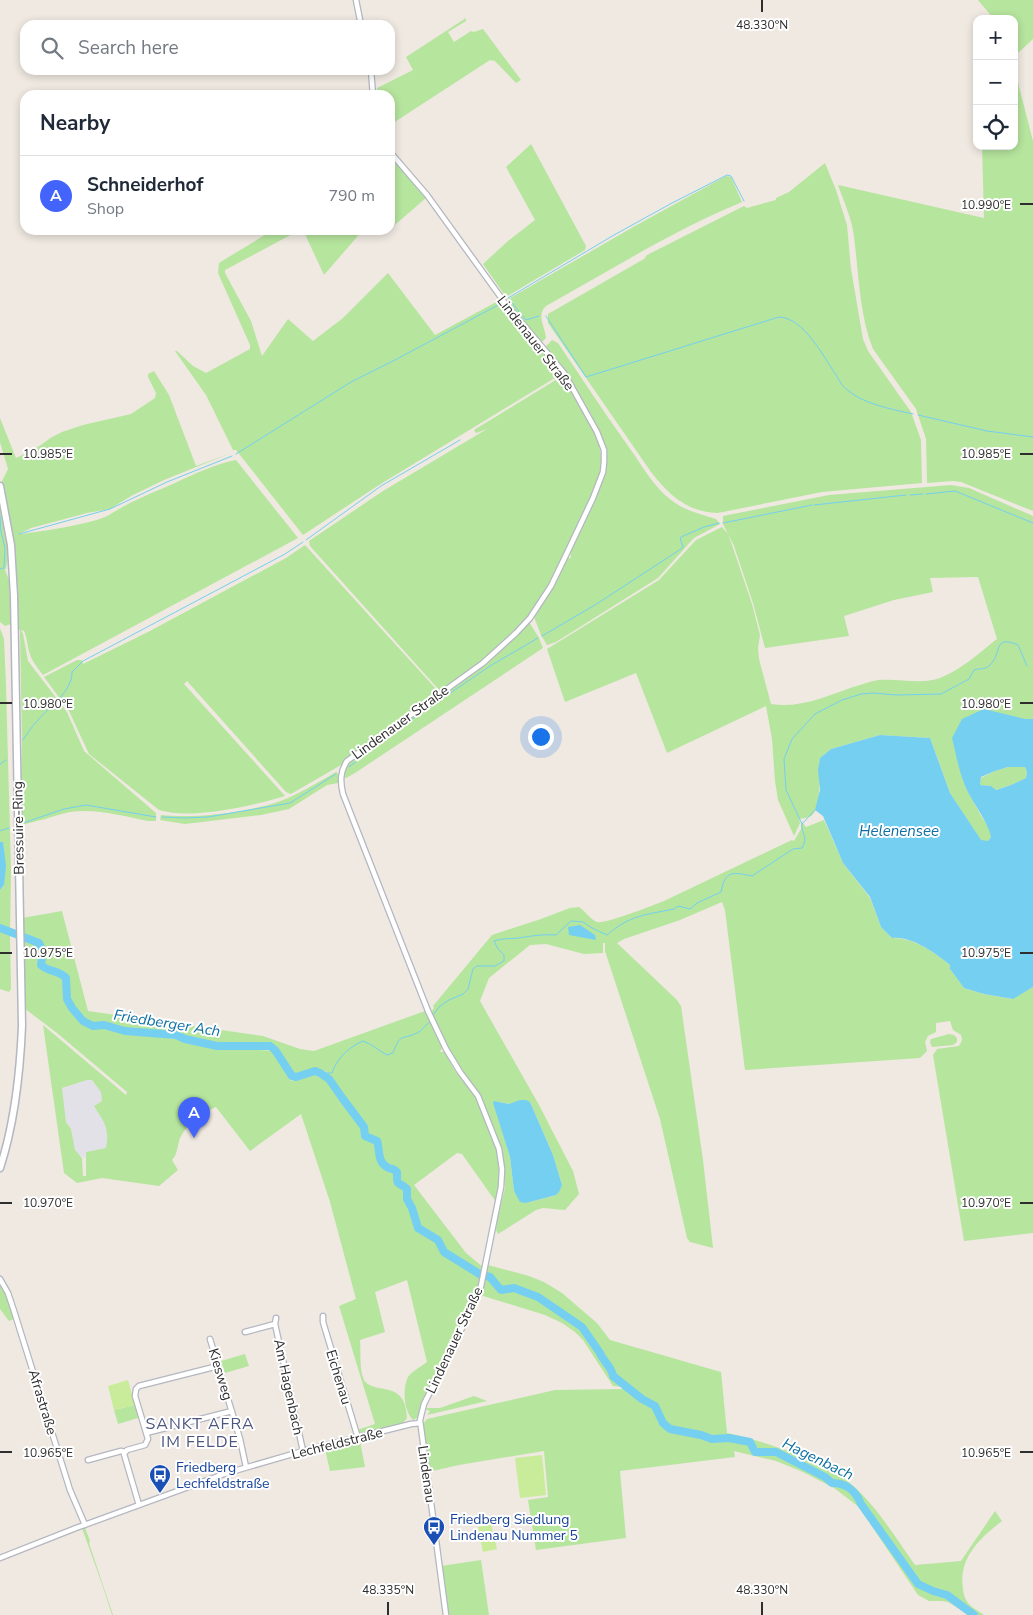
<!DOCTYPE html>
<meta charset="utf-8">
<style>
:root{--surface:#fff;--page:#f2f2f3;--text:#1f2937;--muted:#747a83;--line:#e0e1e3;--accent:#4264fb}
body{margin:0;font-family:"Nunito Sans",sans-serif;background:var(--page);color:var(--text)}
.controls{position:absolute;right:15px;top:15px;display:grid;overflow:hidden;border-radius:10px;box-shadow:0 2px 8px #0003}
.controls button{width:45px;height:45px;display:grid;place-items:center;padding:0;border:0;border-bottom:1px solid var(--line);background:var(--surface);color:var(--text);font:25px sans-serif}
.you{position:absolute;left:540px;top:736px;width:18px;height:18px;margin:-12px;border:4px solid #fff;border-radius:50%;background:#1a73e8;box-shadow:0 0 0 8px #1a73e833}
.badge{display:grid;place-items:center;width:32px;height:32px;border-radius:50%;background:var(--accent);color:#fff;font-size:16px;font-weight:700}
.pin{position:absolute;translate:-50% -41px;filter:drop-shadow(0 1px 2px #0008)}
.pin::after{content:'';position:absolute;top:26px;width:18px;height:15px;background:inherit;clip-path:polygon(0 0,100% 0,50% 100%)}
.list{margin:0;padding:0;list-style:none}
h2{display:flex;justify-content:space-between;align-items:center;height:65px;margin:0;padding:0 20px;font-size:21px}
h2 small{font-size:16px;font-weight:400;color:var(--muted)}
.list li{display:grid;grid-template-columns:32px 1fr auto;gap:15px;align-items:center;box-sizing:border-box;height:80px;padding:0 20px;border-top:1px solid var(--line)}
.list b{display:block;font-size:19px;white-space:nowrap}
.list p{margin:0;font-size:16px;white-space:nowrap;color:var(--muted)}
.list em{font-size:16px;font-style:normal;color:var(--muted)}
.icon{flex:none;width:28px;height:28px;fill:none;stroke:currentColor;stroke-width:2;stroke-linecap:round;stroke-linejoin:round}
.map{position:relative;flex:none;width:1033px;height:1615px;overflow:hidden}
.search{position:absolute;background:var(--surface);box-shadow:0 2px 8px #0003;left:20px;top:20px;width:375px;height:55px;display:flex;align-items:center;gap:12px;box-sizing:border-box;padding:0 18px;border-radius:15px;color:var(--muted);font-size:19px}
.panel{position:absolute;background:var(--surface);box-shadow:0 2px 8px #0003;left:20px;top:90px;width:375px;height:145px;border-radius:15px}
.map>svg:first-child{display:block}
</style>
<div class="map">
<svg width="1033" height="1615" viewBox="0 0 1033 1615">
<rect width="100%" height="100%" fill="#efe9e1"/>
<!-- industrial -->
<path fill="#e3e1e8" d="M87,1080h6l8,12 1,9 -8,5 13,19 1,14 -1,9 -20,4 -2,6 -7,-4 -3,-4 -4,-21 -5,-7 -4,-34z"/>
<!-- green -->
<path fill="#b6e59e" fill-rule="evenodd" d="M978,0h55v39l-15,14 -4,-6v-28h-20z
M466,18v3l-18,11 6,10 17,-11 3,1 9,-3 38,51 -5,3 -21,-22 -5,-1 -100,65v-30h-13v-7l36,-18 -7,-13z
M1014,67l19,74v370l-72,-29 -8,-1 -26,2 -1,-44 -10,-30 -43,-60c-14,-35 -14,-75 -19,-112 -2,-18 -10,-35 -16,-52l146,33 -2,-72h32z
M531,144l55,102 -1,4 -79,47 -23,-33 25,-23 27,-21 -29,-53z
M390,156l36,42 -36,31v-47l2,1 -2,-3z
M825,163l11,27 11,35 4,44 12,70 5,12 43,61 10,28 1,43 -100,9 -104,21c-31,-1 -49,-18 -67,-41l-103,-149v-9l96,-55 3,-4 97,-49 3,2 29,-8v-2l13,-6z
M726,176l5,1 11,25c-68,28 -131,68 -196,104 -10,9 -1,20 0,32l-3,3h-4l-32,-39 3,-4 125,-72z
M273,230h27l-75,40v3l26,48 11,35 26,-37 25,22 30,-23 45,-45 47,62 65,-35 57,68 2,5 -1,3 -179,109 -76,50 -67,-85h-3l-27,-55 -31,-44h2l16,15 13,7 44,-24v-4l-32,-72 1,-10z
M303,230h60l-39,45z
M552,340l6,3c25,37 49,74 75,110 11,16 22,35 38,47 14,11 29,14 45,19l4,5 -26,14 -36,40 -102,64 -9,3 -6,-10 -7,-18 33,-59h4l-1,-6c10,-22 35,-66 36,-89 2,-33 -39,-89 -60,-114v-3z
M154,371l15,24 27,71 35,-13 -67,27 -33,16 -21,13 -23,4 -56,15 -12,6c15,-1 78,-11 90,-19 20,-13 43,-22 66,-32 19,-9 40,-19 61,-23l62,78 -255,137c-6,-8 -12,-15 -14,-24 -2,-7 -2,-14 -5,-20l-3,-1 2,4 5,27 39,51 17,39 72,62v8h-8c-25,-5 -53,-13 -78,-9 -17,4 -33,10 -50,13l2,-80 -2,-115 -5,-1v-33l-15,-111 8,-16 -8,-27v-24l16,40 19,-9 17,-12 10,-5 21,-7 48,-11 24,-16 1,-5 -8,-16v-3z
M559,378h4l3,3c13,22 38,57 35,83 -1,18 -13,37 -20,53 -15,33 -30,68 -52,98 -15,21 -37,39 -58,54 -9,7 -20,18 -31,22l-130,-145 -1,-5 74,-50 104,-62 -11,4 -2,-3z
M951,485l18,3 64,28v203h-8l-60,67 15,28 10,15 1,8 -3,4h-7l-31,-48 -20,-55 -50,-3 -49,14 -11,9c-2,14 3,49 -9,58 -3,2 -8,2 -12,3l1,4 -6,13 -16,-36 -3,-19 -3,-42 -6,-33 -99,47 -31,-80 -71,29 -18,-53 112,-69 37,-40 26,-13 6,7 4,11 20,59 8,31 -2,13 1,11 12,45c27,5 57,-8 82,-17 8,-2 17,-6 26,-7 19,-2 42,5 61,-2 21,-8 39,-25 57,-39l-19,-62 -48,1 3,14 -39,8 -50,16 5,20 -84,12 -12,-45 -19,-57 -11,-22v-8l106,-21z
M0,499c4,15 12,59 5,71l4,10 2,44 -6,2 -5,-4z
M305,545l131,144 1,3 -86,63 -10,10 -50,29 -5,-2 -99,-111 -3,3 101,112c-33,10 -92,24 -126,14l-70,-56 -20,-43 -25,-34 33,-17h5l1,4 67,-33 136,-73z
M529,622l10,16 4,10 -188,125 -9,5 -3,-1 2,-9 7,-9 89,-62 42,-32 19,-16z
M0,628l4,11 2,47 5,183 -1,68 1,52 -2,3 -9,-3v-99l4,-5 -1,-43h-3z
M1008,767h17l2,5 -1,6 -15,7 -16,5 -4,-4 -11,-1 1,-7 14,-7z
M336,772l2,2v9l-11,2 -38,24 -28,6 -76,9 -25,-4 1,-5c34,4 95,-3 127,-17 16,-7 32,-17 48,-26z
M824,820l19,43 27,35 11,29 11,11c21,-1 42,14 58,27v4l14,19 20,6 28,5 21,-12v246l-69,8 -31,-186 4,-6 22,-3 3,-6 -1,-5 -8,-5 -3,-9 -14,2v9l-8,4 -3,6 2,9 -7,7 -175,12 -20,-160 -3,-8 -42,18 -56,19 -7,4 60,57 4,6 22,154 10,88 -23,-6 -3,-4 -27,-119 -55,-168v-8h-2v10l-19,1 -38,-10 -16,1 -41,33 -9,23 59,104 34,66 6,23 -14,16 -22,-2 -7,2 -38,24 -2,-4 1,-9 8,-33 -1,-20 -2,-20 -20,-49 -35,-51 -16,-36 3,-4 -1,-2 59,-71 49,-16 29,-11 9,-1c6,4 11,12 18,15 6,3 57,-17 67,-21l128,-61 2,1 7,-12v-8l5,6zM494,1101l15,3 21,-2 23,53 9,30 -6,10 -30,8 -12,-12 -4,-34 -15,-49z
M62,911l26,100 175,25 37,13 14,2 111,-40 17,37 -2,4h5c4,8 8,17 14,24 5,7 12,14 17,21 20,32 28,69 20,105l-34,-48 -5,-1 -43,32 52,68 17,14 -4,19 -5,13 -57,119 -4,2c-9,-9 -11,-31 -5,-43 4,-6 14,-11 19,-15l-20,-82 -32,12 10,40 -25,8c1,11 -1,29 4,40 10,16 42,-2 43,38l-4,5 -42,12 -3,-1 -1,-4 18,-6 -36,-118 17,-7 -26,-97 -29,-88 -51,37 -34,-44c-15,6 -28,16 -36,31 -3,8 -2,16 -8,22l6,10 -19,16 -57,-8 -25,5 -13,-10 -21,-148 83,70 1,-3 -70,-59 -33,-25v-70l13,6 3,10 -3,12 20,8 8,6 -1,14 2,10 18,20 33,8 58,7 39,10h35l24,2 18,30 24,-6 13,6 34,47 3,12 10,3c1,13 2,25 17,28l4,5v8l9,6c1,10 6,16 8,25 2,6 2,11 5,16l4,-1 -5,-7 -3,-16 -6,-8 1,-12 -10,-6 -1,-4 2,-2 -3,-7 -15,-8 -4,-20 -2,-3 -9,-2 -2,-7c-9,-12 -29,-47 -40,-53l3,-3c-15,-2 -21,3 -35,3l-18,-28 -5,-3h-58l-24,-6 -14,-7 -14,1 -35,-3 -19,-6 -16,-1 -7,-4 -10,-11 -5,-8v-22l-3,-5 -22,-9c3,-22 -3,-21 -20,-30l-1,-15zM87,1080h5l9,12 1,9 -8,5c10,16 16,22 12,42l-20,4v24h-3l-1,-18 -7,-8 -4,-21 -5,-7 -4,-34z
M949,1034l5,1 3,3v4l-4,3 -21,2 -2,-4 1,-4z
M488,1265l41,11 15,6 18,11 35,30 13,17 111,32 6,61c31,6 93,27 118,46 29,22 49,57 70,86l46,-4 34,-50 7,10c-22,17 -44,37 -39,68 0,4 2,10 5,14 4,5 11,8 16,12h-15l-21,-13 -7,-1h-12l-11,-6 -59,-88 -25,-19 -31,-16 -27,-11 -42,-10 1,6 -115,14 6,67 -90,12 -8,-50 20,-3 -4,-46 -85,14 -31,7 -6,-47 5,-6 128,-29 67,-1v-2l-9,-1 -30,-46 -8,-8 -13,-9 -17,-8 -65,-20zM549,1304c17,8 35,20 46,36 9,14 16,33 30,41l-2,5 -11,-10 -2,-5 -8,-10 -3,-8 -17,-20 -2,-6 -24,-16 -9,-4z
M0,1285l6,10 8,24 -5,2 -9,-12z
M245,1354l4,12 -24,7 -4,-12z
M474,1396l13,5 -60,14 3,-4 -5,-2 1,-1h14z
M135,1405l3,13 -20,6 -4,-14z
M360,1441l5,26 -35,4 -5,-22 5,-2 1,4 9,-3v-2z
M82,1528h3l5,13 -1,2 24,72h-1l-9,-28z
M481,1560l8,55h-41l-7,-49z"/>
<!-- pitch -->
<path fill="#c9ec9a" d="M128,1380l7,25 -21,5 -6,-24z
M542,1455l4,40 -26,3 -5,-40z
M491,1524l6,25 -14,3 -5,-25z"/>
<!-- water -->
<path fill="#75cff0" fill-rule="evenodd" d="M984,709l41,10h8v268l-20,12 -29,-5 -20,-6 -14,-19v-4c-15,-12 -38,-29 -58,-27l-11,-11 -11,-30 -27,-34 -20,-47 -8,-6 5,-20 -2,-20 2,-12 11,-9 49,-14 50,3 20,55 31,47 7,1 3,-4c-2,-14 -19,-35 -25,-49 -7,-16 -10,-34 -14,-50l10,-19zM1008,767h17l2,5 -1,6 -15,7 -15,5 -5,-4 -11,-1 1,-8 14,-6z
M0,842h3l3,24 -2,19 -4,5z
M580,925l15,10 1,5 -27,-5 -1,-8z
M520,1100h6l4,2 23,53 9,30 -3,7 -3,3 -30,8 -6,-1 -6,-11 -4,-34 -17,-54 1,-2 15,3z"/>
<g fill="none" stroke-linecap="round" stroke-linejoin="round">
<!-- stream -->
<path stroke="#75cff0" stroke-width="1" d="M508,298l106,-63 58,-32 55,-28 4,1 13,25
M509,299l17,21 13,-4
M546,316l40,61 193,-60c25,1 44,39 57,58 3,4 5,10 9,13 17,16 46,21 68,26
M918,415l69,16 46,6
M236,454l115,-72 44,-22 105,-56
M926,494l29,-3 78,32
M910,495l13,-1
M814,505l92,-10
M0,516l1,16 4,16 -1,20 -4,1
M723,523l89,-18
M19,534l91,-25 57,-27 65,-26
M306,540l75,-54 79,-46
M542,636l53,-31 86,-56 2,-2 -3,-9 1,-1 23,-10 15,-4
M23,740c5,-7 9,-14 15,-20 12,-14 34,-28 34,-48l11,-11 202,-107 18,-12
M0,764l6,-4
M349,767l50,-39 91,-62 48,-28
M162,817l22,1 24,-1 82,-14 46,-29
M23,823l41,-14 22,-4 70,12
M802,824l13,-14
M0,831l9,-3
M433,1015l7,-9 9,-6 14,-6 5,-5 5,-20 4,-3h18l9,-5v-6l-6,-6 -4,-8c9,-3 16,-2 25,-3 13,-2 23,-4 37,-3l15,-14 12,1 9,6 15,7c23,-20 38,-20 67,-26l4,-3 12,3 7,-6 24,-11c4,-22 12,-20 31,-16l41,-27 9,-1c7,-12 -1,-13 0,-24l-16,-34 -2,-31 8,-20 23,-25 27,-14 19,-6 13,-1 22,2 45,-1 28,-15 5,-9c6,-2 10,0 15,-4 14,-12 3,-32 29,-21l9,21
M320,1073h12c5,-15 17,-26 31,-32 9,3 16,10 24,14l6,-2c8,-21 7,-12 24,-20 5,-2 8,-8 13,-11"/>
<!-- river -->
<path stroke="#75cff0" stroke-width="8" d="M0,928l39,15 4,8 -2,14c7,7 18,5 25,13l1,21 5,9 11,13 10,5 11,-1 21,6 51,4 9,4 32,7h53l5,4 17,26 4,1 19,-6 5,2 9,6 14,20 21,28 1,9 12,5c3,8 0,21 10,26 5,3 6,1 10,5 0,16 0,8 10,17v10l5,9 6,20 20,12 6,12 37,23
M486,1276l4,1 11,13 13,-2 24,9 44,30 18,26c3,8 12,14 13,23l29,23 13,7 8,17 7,6 31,6 11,4 17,-1 21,4 5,10h21l49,25 7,6c14,0 24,8 29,21l57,80 15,7 14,4 27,20"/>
<!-- street casing -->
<g stroke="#b4b7c1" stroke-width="7">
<path id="street" d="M356,0l5,25
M371,70l2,25
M390,152l37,43 78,108 59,70 33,59 7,18v12l-1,10 -10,26 -26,55 -16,33 -21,32 -14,15 -33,30 -136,98c-7,11 -7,20 -4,33l85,217 18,38 14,23 18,24 21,53 3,20 -1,18 -20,99 -5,14 -52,104 -4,16 26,195
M0,1279l8,14 6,18 56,179 15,35
M323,1316v6l35,116
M276,1318l-1,6 28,127
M245,1332l30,-8
M210,1339l30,100 6,28
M146,1433l86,-22
M88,1460l33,-9 4,1
M139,1505l-15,-51 3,-4 18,-5 3,-6 -13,-43 1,-7 3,-3 79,-20
M0,1558l76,-30 148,-54 79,-23 108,-27 9,-1"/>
</g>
<!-- secondary casing -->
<g stroke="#b4b7c1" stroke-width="9">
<path id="secondary" d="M0,486l11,59 3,51 8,430c-2,48 -7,96 -22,142"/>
</g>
<!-- street -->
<use href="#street" stroke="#fff" stroke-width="4.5"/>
<!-- secondary -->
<use href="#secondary" stroke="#fff" stroke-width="6"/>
</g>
<!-- ticks -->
<path fill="none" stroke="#2e2e2e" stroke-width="2" d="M762,0v12M1020,204h13M0,454h12M1020,454h13M0,703h12M1020,703h13M0,953h12M1020,953h13M0,1203h12M1020,1203h13M0,1452h12M1020,1452h13M388,1602v13M762,1602v13"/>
<!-- icons -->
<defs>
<g id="bus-pin" transform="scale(1.125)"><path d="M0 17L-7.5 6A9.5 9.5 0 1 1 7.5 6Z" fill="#1a4fb4" stroke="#fff"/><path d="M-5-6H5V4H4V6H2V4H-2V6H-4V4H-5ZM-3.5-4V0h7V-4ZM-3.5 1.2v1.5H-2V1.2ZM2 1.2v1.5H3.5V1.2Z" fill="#fff"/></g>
</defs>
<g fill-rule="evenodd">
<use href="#bus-pin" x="160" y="1475"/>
<use href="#bus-pin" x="434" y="1527"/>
</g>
<g text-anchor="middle" stroke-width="4" stroke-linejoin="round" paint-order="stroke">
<!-- street labels -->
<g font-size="14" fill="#2e2e2e" stroke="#fff">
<text transform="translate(536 343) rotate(52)" y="5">Lindenauer Straße</text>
<text transform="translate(400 722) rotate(-36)" y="5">Lindenauer Straße</text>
<text transform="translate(18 828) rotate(-91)" y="5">Bressuire-Ring</text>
<text transform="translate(454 1340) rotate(-65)" y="5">Lindenauer Straße</text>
<text transform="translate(221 1374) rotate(73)" y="5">Kiesweg</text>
<text transform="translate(339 1377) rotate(73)" y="5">Eichenau</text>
<text transform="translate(289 1387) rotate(78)" y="5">Am Hagenbach</text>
<text transform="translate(43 1402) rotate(73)" y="5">Afrastraße</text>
<text transform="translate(337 1443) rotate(-14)" y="5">Lechfeldstraße</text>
<text transform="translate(427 1474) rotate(82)" y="5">Lindenau</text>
</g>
<!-- transit labels -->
<g font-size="14" fill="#164399" stroke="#fff" text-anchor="start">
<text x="176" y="1472">Friedberg<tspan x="176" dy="16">Lechfeldstraße</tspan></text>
<text x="450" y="1524">Friedberg Siedlung<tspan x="450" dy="16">Lindenau Nummer 5</tspan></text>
</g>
<!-- water labels -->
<g font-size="15" font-style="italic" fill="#0d6fa3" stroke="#fff">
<text x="899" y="836">Helenensee</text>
<text transform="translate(167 1023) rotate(9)" y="5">Friedberger Ach</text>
<text transform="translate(818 1459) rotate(26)" y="5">Hagenbach</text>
</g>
<!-- quarter labels -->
<g font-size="16" letter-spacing="1" fill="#4d5680" stroke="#fff">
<text x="200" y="1429">SANKT AFRA<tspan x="200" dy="18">IM FELDE</tspan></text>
</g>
</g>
<g font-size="12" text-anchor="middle" fill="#2e2e2e" stroke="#fff" stroke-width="4" stroke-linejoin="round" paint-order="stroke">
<text x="762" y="29">48.330°N</text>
<text x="986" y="209">10.990°E</text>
<text x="986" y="458">10.985°E</text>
<text x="48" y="458">10.985°E</text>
<text x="986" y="708">10.980°E</text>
<text x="48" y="708">10.980°E</text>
<text x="986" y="957">10.975°E</text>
<text x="48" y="957">10.975°E</text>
<text x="986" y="1207">10.970°E</text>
<text x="48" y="1207">10.970°E</text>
<text x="986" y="1457">10.965°E</text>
<text x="48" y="1457">10.965°E</text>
<text x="388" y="1594">48.335°N</text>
<text x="762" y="1594">48.330°N</text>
</g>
</svg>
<div class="controls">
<button>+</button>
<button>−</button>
<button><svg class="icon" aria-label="locate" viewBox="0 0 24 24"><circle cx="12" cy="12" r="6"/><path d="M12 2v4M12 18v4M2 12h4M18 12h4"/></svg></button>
</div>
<div class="you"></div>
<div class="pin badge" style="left:194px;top:1138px">A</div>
<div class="search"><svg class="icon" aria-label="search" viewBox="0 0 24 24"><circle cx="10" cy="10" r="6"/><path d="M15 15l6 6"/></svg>Search here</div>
<section class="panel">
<h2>Nearby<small></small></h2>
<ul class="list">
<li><span class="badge">A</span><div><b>Schneiderhof</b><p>Shop</p></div><em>790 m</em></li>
</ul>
</section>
</div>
